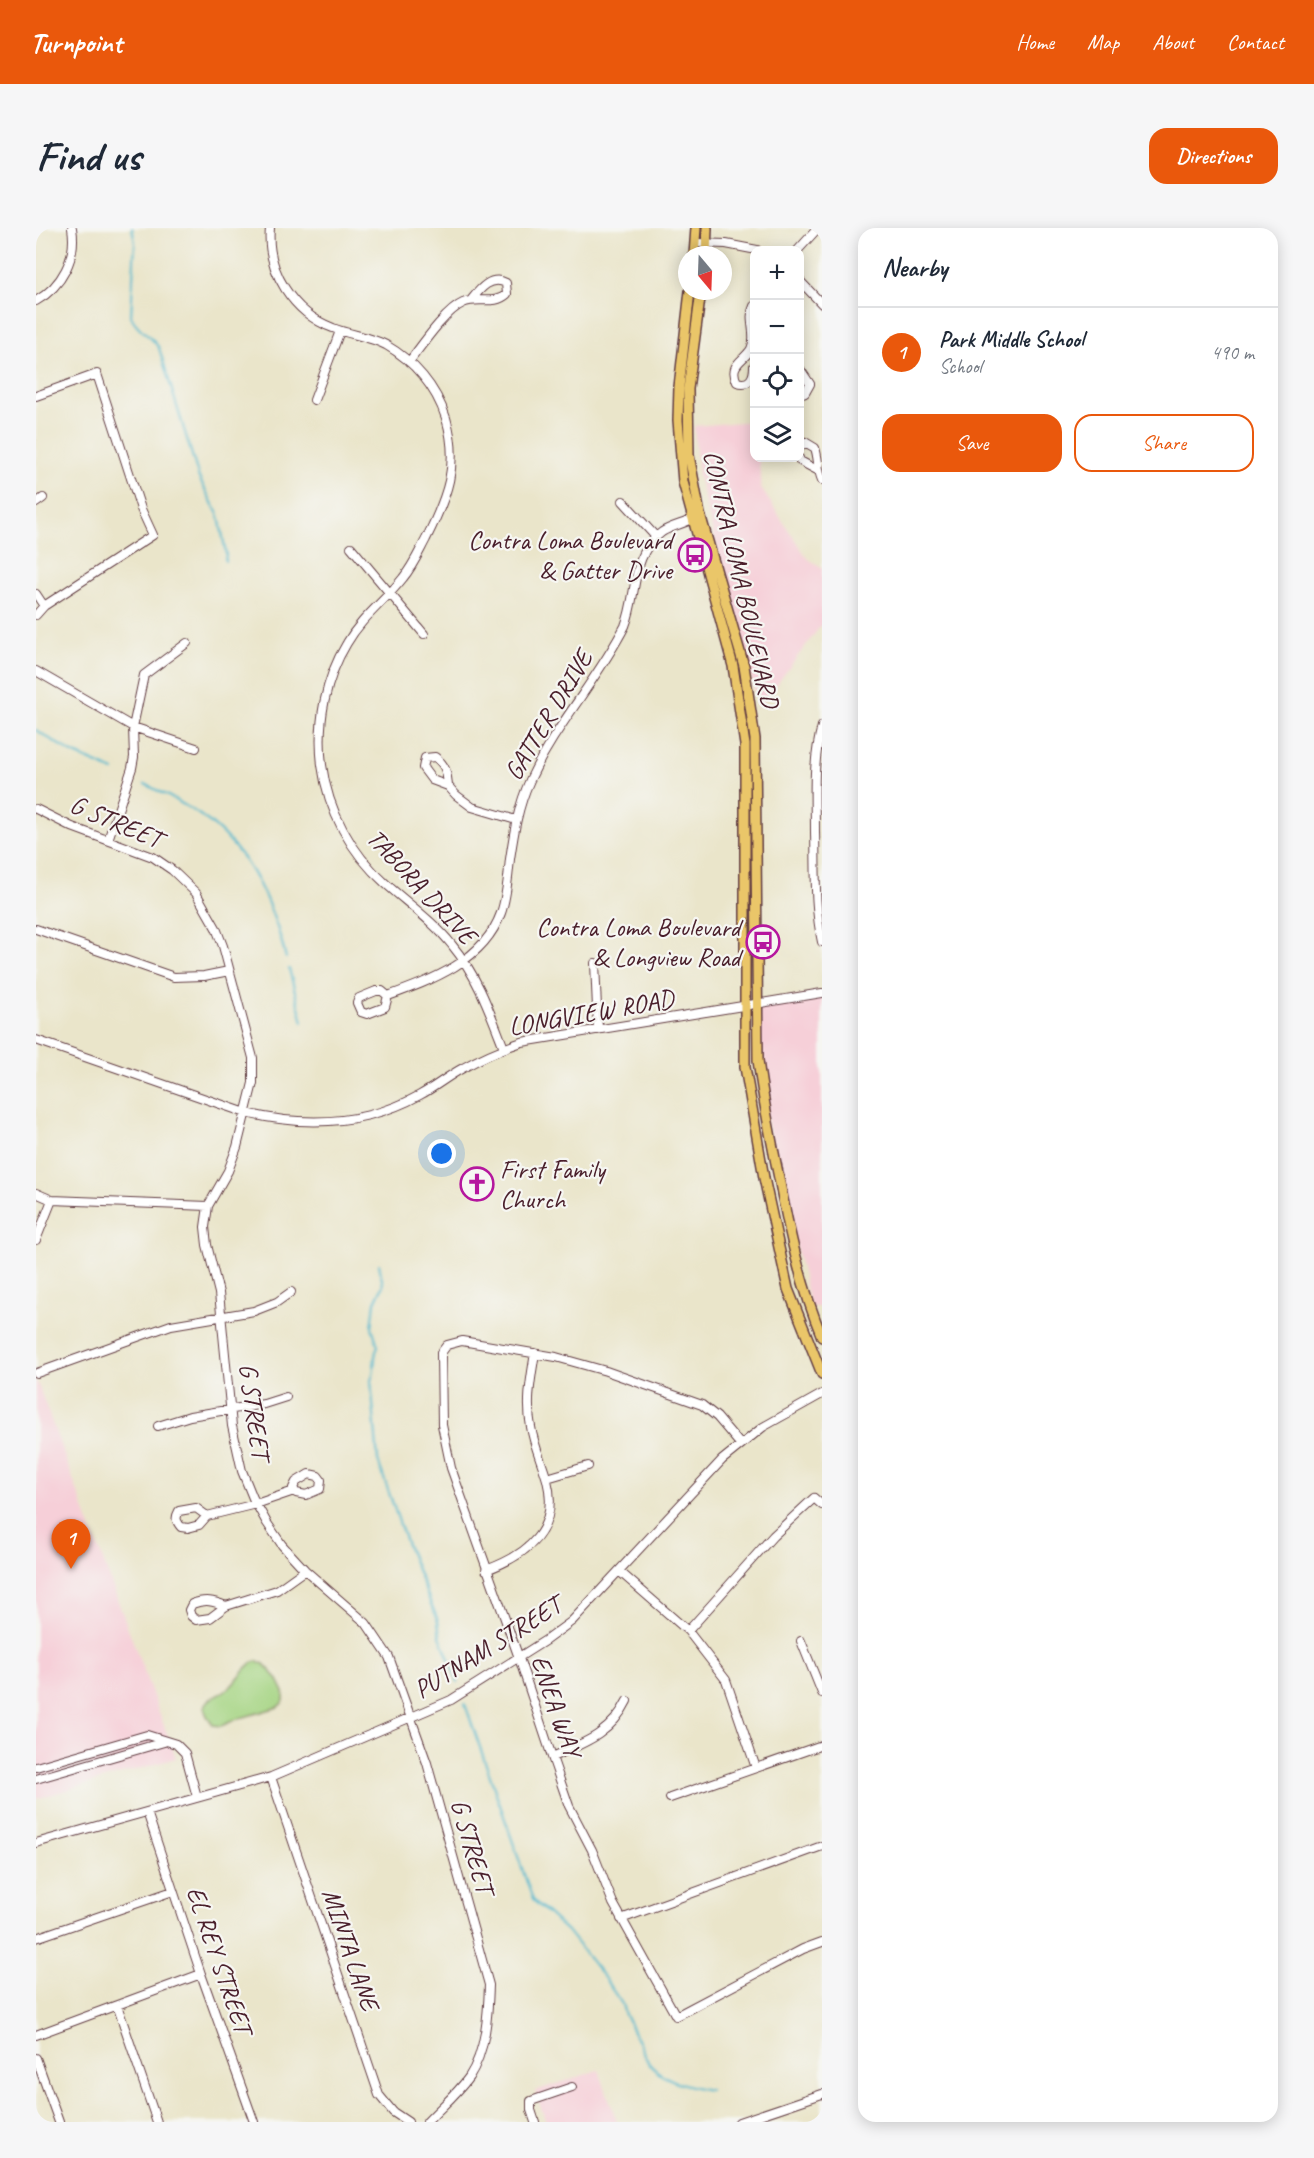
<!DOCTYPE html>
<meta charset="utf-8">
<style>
:root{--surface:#fff;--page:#f6f6f7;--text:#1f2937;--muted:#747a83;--line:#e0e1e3;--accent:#ea580c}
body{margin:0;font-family:Caveat,sans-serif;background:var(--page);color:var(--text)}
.controls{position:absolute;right:18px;top:18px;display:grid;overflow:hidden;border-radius:12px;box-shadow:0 3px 15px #0003}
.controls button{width:54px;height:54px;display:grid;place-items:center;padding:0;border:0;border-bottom:2px solid var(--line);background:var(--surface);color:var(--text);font:30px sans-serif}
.compass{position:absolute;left:642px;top:18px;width:54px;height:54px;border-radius:50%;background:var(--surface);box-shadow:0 3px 15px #0003;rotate:161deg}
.you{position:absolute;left:406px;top:926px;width:21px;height:21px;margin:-15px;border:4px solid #fff;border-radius:50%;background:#1a73e8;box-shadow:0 0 0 9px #1a73e833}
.badge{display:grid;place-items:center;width:39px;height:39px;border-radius:50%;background:var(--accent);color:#fff;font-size:20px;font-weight:700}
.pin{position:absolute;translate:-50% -50px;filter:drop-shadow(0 2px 3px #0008)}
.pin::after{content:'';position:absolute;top:32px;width:21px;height:18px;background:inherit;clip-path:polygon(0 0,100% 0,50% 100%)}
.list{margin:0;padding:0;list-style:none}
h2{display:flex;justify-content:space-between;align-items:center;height:78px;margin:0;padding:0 24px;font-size:26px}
h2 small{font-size:20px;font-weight:400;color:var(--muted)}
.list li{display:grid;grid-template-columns:39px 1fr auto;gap:18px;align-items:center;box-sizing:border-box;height:90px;padding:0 24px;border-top:2px solid var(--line)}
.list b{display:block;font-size:22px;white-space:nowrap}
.list p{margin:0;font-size:20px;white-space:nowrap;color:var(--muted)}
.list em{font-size:20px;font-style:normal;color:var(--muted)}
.actions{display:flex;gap:12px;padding:18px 24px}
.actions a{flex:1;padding:14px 0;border:2px solid var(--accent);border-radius:18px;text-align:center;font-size:21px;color:var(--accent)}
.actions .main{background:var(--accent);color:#fff}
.icon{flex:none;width:33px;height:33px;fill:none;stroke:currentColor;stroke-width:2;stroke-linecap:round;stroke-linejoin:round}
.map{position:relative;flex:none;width:786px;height:1894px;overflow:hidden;border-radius:18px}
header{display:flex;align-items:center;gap:36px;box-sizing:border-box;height:84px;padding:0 30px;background:var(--accent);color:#fff}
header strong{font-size:28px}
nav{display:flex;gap:33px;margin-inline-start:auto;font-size:21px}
.intro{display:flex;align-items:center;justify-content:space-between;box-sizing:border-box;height:144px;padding:0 36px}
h1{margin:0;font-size:42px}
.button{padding:15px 27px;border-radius:18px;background:var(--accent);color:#fff;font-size:21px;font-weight:700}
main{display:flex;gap:36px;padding:0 36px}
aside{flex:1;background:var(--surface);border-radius:18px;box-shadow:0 3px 15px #0003}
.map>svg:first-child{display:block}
</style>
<header>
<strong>Turnpoint</strong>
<nav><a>Home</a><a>Map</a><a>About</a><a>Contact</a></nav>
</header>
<div class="intro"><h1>Find us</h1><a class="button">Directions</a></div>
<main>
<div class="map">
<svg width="786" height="1894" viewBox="0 0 786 1894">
<rect width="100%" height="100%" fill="#f6f6f2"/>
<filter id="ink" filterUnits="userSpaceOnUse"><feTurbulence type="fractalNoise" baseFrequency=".0167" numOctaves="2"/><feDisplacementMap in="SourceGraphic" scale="12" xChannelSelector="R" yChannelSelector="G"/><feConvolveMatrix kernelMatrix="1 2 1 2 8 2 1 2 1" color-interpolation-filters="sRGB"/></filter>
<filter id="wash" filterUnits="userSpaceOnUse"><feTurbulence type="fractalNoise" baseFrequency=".008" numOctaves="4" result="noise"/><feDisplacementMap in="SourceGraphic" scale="24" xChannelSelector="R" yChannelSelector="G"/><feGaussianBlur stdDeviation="1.35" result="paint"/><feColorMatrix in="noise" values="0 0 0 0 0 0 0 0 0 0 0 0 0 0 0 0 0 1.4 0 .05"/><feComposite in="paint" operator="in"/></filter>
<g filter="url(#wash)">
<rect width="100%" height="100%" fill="#eae5ca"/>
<!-- built -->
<path fill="#f6cfd8" d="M718,193v37h5l2,30 46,70 15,10v56l-63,84 -61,-232 -4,-50z
M786,765v314h-12l-46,-199 -6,-104z
M0,1151l140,379 -140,41z
M563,1842l18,52h-71l-11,-31z"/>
<!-- green -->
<path fill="#a5d482" stroke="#787a56" stroke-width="1.5" d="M220,1433l8,3 13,14 7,14v9l-6,6 -41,12 -16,7 -8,-1c-4,-5 -11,-14 -7,-21 3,-7 17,-11 23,-16 10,-8 15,-22 27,-27z"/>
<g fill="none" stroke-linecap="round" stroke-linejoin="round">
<!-- stream -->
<path stroke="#51b8cf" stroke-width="2" d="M96,0l3,14 -4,74c4,12 21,20 28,32l40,130 20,38 7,38 -1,7
M0,502l36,23 42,18
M109,556c23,12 48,24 68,41 39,33 61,85 73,133
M253,741l14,53
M343,1036l4,21 -8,17 -3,25 6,19c-6,13 -1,20 -7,34l7,81 29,84 31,76 2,15 18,46
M429,1476l68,196 34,31 38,48 17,25 3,11 24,49c16,18 38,21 60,26"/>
</g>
</g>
<g filter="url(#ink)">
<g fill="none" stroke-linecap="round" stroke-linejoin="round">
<!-- minor casing -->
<g stroke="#623d43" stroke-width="10">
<path id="minor" d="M234,0c-4,43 23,85 63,100 17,7 36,8 53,17 28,16 50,42 60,73 14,47 1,79 -20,121 -7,13 -13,27 -23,39 -18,23 -41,39 -56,65 -22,36 -30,80 -25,122 6,46 29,88 63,118 22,20 48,38 67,62 25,30 38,67 52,103
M660,15l30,1 31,6
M762,22l20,-22
M764,53l22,23
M0,73c26,-15 41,-43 36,-73
M718,78c-7,14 4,29 -3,43 -7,12 -23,15 -14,33 13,4 17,-5 17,-16
M373,134c13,-17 36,-51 54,-59 15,-7 31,3 44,-9l-1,-11c-15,-8 -26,6 -34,16
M764,141l10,15 -5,9 -5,2
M0,168l61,-22 44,135 12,26 -109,71 -8,9
M278,172l26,-69
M764,219l5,-5 10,6c4,11 2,21 7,32
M763,230l1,3 17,9
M587,273l33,36
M0,275l7,-5
M315,319l73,87
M0,366l8,12
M0,443l97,56 63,21
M786,498c-10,36 -7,69 -7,106 1,37 -1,74 7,110
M412,558c-1,-13 -2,-21 -13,-29l-10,1 -2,10 9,12 16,6 8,9 16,12 44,13
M0,581l36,18 81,30 19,13 24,23 20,35 7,18 30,112v25l-16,64 -9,24 -20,35 -3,21 2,18 12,48 13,133 10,45 11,27 14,25 15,22 23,25 61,53 23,34 38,106 62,222c-1,30 -3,66 -20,92 -12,17 -28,30 -42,45
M72,612l24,-72 2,-11 -1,-30 11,-52 43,-32
M0,701l138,48 30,-1 25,-5
M559,735l3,67
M340,763h6l6,5 -3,11 -18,7 -6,-2 -4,-9 2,-5z
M352,768c44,-16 96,-35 113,-83 6,-17 7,-36 9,-54 4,-27 8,-53 20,-79 25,-54 68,-101 95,-154 13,-32 5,-71 37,-94 11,-7 23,-8 34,-15
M0,812l210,73c59,14 120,12 174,-18 15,-8 28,-19 43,-27 19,-11 38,-19 59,-26l300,-49
M0,965l16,7 156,6
M0,1012l16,-40
M1,1145l134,-48 83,-14 23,-9 14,-10
M122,1198l32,-10 74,-12 22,-7
M704,1216l-23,-27 -15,-12 -96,-34 -50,-14 -94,-16 -15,4 -6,8 1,72 9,43 68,190 33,99 17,49 23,44 21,53 63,113 127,-67 19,-7
M273,1246l9,2 3,4 -1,9 -14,6 -10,-2 -3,-5 3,-6z
M511,1250l41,-12
M171,1288l-11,-8 -17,3c-4,7 -3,10 2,16l7,1 11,-3 8,-9 49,-12 38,-13
M450,1342c41,-15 74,-40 61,-90 -5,-18 -13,-34 -16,-53 -5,-25 0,-49 4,-74
M583,1343l69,60 38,49 30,88
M190,1378c-13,-5 -20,-7 -34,-2l-3,6 2,6 5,4 14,-2 16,-12 51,-16 28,-20
M652,1403l85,-95 41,-38 8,7
M765,1413l21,52
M516,1529c32,-14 59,-23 75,-56
M0,1539l111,-32 29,9 9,9 12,44
M235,1549l108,318 14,17 15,10
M0,1551l128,-37
M634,1570l152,-53
M111,1584l54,162 53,148
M0,1615l235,-66 180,-77 95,-60 26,-19 150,-161 41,-33 59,-33
M585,1691l201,-73
M0,1710l137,-47
M81,1777l40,117
M0,1807l165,-61
M0,1830l23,64
M499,1894l-4,-12v-9l41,-14
M703,1894l83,-28"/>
</g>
<!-- major casing -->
<g stroke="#623d43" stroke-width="12">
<path id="major" d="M658,27l2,-27
M670,27l1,-27
M654,63l-11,96 -1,33 5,62 50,184 12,79v322l19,111 24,111 34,85
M665,63l-13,98 1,66 11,59 44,152 11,73 3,321c5,40 13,79 21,118 10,54 22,108 43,159"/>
</g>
<!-- minor -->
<use href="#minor" stroke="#fff" stroke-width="8"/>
<!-- major -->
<use href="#major" stroke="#eac669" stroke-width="9"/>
</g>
</g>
<!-- icons -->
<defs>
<g id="bus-ring" transform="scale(1.725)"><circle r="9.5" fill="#f6f6f2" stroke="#b5179e" stroke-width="1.5"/><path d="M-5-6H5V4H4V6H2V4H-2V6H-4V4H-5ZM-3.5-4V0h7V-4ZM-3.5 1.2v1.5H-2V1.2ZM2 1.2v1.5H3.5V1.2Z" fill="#b5179e"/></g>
<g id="church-ring" transform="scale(1.725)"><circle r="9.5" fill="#f6f6f2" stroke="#b5179e" stroke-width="1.5"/><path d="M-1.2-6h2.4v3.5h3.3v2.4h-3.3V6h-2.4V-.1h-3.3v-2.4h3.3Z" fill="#b5179e"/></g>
</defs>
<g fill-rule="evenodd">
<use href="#bus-ring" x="659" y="327"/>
<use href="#bus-ring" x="727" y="714"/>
<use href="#church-ring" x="441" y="956"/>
</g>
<g text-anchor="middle" stroke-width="4.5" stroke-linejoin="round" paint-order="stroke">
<!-- poi labels -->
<g font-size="26" fill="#4a1f2b" stroke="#f6f6f2" text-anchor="end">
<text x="636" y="321">Contra Loma Boulevard<tspan x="636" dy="30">&amp; Gatter Drive</tspan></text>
<text x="704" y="708">Contra Loma Boulevard<tspan x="704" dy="30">&amp; Longview Road</tspan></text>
<text x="464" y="950" text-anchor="start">First Family<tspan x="464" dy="30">Church</tspan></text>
</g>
<!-- street labels -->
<g font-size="26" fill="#4a1f2b" stroke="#f6f6f2">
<text transform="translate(706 351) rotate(77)" y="9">CONTRA LOMA BOULEVARD</text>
<text transform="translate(512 487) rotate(-59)" y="9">GATTER DRIVE</text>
<text transform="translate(80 593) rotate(23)" y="9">G STREET</text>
<text transform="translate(386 658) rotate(47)" y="9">TABORA DRIVE</text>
<text transform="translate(555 784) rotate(-10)" y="9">LONGVIEW ROAD</text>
<text transform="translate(219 1183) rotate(82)" y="9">G STREET</text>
<text transform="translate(451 1419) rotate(-32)" y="9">PUTNAM STREET</text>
<text transform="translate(521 1478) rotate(71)" y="9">ENEA WAY</text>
<text transform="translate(437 1618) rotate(74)" y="9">G STREET</text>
<text transform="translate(315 1721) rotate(71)" y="9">MINTA LANE</text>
<text transform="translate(184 1732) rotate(71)" y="9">EL REY STREET</text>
</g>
</g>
</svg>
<div class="controls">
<button>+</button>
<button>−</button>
<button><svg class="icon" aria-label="locate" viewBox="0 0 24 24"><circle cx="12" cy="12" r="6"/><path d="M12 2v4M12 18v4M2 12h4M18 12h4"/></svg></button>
<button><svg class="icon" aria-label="layers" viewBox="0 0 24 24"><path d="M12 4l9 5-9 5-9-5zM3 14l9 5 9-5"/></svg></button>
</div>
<svg class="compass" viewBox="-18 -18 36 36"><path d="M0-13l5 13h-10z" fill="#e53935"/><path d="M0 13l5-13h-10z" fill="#747a83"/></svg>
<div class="you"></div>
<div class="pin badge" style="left:35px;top:1341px">1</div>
</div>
<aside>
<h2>Nearby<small></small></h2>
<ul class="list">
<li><span class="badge">1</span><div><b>Park Middle School</b><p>School</p></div><em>490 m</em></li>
</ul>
<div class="actions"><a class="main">Save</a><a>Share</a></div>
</aside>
</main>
